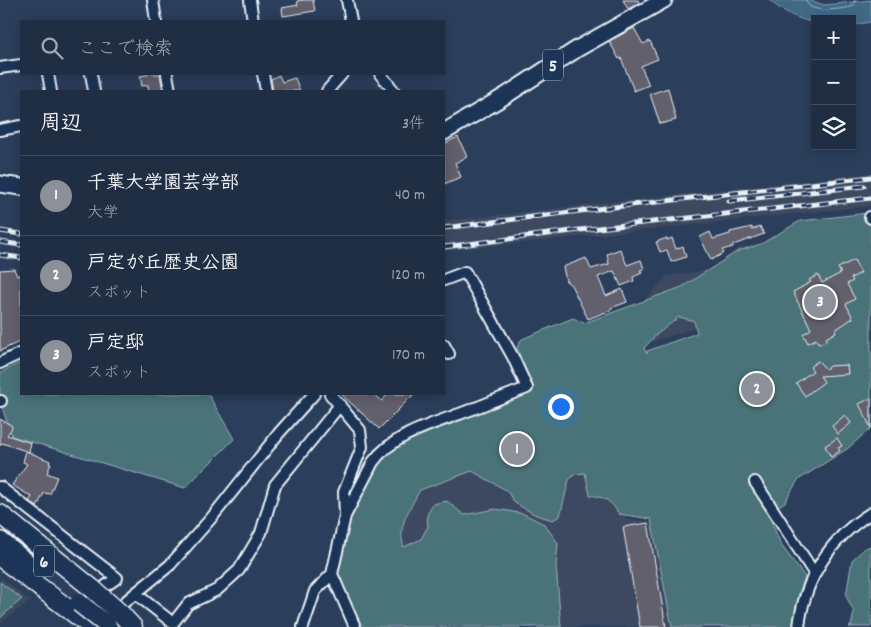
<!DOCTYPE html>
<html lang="ja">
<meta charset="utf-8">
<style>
:root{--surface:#202e44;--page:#2d3a4f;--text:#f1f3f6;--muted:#a2a8b2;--line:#3d4a5d;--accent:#8c9099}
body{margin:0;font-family:Dekko,"Klee One",sans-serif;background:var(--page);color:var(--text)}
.controls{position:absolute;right:15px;top:15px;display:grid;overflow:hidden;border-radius:0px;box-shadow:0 2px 12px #0003}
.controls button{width:45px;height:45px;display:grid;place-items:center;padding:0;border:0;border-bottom:1px solid var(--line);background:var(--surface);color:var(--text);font:25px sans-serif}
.you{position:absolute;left:560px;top:406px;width:18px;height:18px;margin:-12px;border:4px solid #fff;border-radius:50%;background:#1a73e8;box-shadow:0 0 0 8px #1a73e833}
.badge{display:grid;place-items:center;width:32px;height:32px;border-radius:50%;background:var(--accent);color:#fff;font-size:16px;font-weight:700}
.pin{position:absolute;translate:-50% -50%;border:2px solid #fff;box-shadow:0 1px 5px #0006}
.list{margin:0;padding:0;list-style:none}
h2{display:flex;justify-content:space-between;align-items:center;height:65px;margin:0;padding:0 20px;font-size:21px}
h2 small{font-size:16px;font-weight:400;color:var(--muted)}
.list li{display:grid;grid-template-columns:32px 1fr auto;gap:15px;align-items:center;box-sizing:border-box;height:80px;padding:0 20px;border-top:1px solid var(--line)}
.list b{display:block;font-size:19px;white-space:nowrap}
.list p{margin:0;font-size:16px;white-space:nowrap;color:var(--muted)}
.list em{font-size:16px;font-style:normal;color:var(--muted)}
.icon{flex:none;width:28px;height:28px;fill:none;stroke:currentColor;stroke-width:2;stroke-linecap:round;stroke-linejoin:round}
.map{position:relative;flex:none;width:871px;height:627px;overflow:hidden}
.search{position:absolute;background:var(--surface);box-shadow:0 2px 12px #0003;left:20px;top:20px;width:425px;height:55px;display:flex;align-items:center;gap:12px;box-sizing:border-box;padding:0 18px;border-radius:0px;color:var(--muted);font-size:19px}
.panel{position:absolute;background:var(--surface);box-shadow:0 2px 12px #0003;left:20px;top:90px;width:425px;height:305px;border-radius:0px}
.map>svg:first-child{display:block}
</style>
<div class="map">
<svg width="871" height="627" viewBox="0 0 871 627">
<rect width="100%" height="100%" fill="#2b3e5b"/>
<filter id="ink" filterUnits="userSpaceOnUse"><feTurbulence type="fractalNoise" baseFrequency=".02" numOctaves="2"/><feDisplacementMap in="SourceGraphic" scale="10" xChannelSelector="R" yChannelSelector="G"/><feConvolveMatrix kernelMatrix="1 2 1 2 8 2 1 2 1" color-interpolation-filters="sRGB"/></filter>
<g filter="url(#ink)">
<!-- built -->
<path fill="#3c4860" d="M871,173v33l-427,45v-30z
M761,246l-21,66 -98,34 -16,173 67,7 10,101h-278l-66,-127 174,-112 -16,-34 47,-20 75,-28 28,-30 42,-6 30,-22z
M0,577l30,24 -30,23z"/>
<!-- green -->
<path fill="#4a7378" stroke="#99b2b8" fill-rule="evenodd" d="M868,213l3,1v214l-24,21 -49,31 -13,22 -17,11 13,32 24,32 -6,16 -5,34h-122l-21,-108 -32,-5c-9,-14 -13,-16 -29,-19l-5,-22 -10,1 -6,6 -9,36 -7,4 -17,-5 -21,-12 -9,-13 -34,-19 -52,19c-9,17 -24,37 -16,57l17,-8 7,-13 -1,-11 6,-11 14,-3 17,14 31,-6 13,2 16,3 20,10 14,19 -2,22 5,62h-201l-6,-9 -18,-48 9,-29 8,-40 24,-41 43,-36 49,-20 37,-13 13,-7 6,-7 -8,-30 5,-8 51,-21 11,5 98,-36 56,-36 23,-7 39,-23zM679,317l15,4 3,12 -50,18v3l-3,-6 12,-13z
M21,362v32h187l26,45 -49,49 -173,-52 -12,-34v-29z
M871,546v81h-22l2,-1 3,-14 -8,-16 6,-36 13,-12z
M0,582l22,17 -22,19z"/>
<!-- water -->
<path fill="#406987" stroke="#839fb4" d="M769,0h37l19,5 46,-5v22l-19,3v-6h-37v4c-18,-4 -32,-11 -46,-23z"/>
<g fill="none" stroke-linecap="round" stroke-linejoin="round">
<!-- shore -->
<path stroke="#a5bbcb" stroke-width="1" d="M806,0c2,15 34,9 45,7l3,-2 1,-5"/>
</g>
<!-- building -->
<path fill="#63616d" stroke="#e8f1f8" d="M304,0h9l2,11 -32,5 -1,-8 16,-3 -1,-4z
M623,0h15l1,3 -11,6z
M634,28l9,16 7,-3 8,18 -17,7 8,19 -15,6 -13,-33 -2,1 -10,-18z
M152,74h8l3,17h-14l-1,-6 -6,1 -2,-10z
M279,75l3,7 13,-4 5,13h-27l-2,-12z
M668,88l8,32 -16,4 -10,-30z
M458,137l9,20 -12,6 6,14 -17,7v-40z
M760,226l4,8 -31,11v2l-11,3 2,3 -13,7 -11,-23 10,-5 3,7 17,-5v-2l22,-5v3z
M667,238v2l5,-2 4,11 7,-3 3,11 -15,5 -4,-12 -7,2 -4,-10z
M620,249l7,16 14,-5 3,9 -4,1 2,3 -9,4 1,4 -13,5 -7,-15 -16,6 8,19 16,-7 5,13 -16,6v2l-23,9 -17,-34 -5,-4 -3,-14 23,-9 5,11 18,-5 -2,-10z
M854,260l7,13 -10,5 2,3 -6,3 8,15 -9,5 7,14 -18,12 1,2 -10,6 1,2 -8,4 -3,-5 -8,4 -5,-9 8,-5 -18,-37 18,-10 -2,-2 9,-5 4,8 19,-10 -3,-5z
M14,269l3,7 4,-2v67l-21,10v-81z
M818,361l8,8 3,-3 18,-1 1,9 -28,2 4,6 -19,14 -9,-13 17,-12 -3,-4z
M341,394h33l8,7 6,-7h26l-35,35z
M871,398v30l-12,-24z
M845,415l6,8 -13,11 -6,-8z
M0,419l11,6 1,3 -5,7 24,8 -2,9 -27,-9 -2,3z
M837,438l5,8 -4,2 2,3 -9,6 -6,-11z
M26,451l24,10 -1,3h2l-4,9 10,4 -7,17 -6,-1 -7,14 -8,-6 3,-4 -20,-12 15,-21 -4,-2z
M648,523l18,104h-26l-17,-100z"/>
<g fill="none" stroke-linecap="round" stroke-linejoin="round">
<!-- street casing -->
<g stroke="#e8f1f8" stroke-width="14">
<path id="street" d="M153,0l3,21
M250,0l3,21
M347,0l4,21
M0,68l21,-3
M48,74l3,17
M91,74l3,17
M167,74l3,17
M263,74l3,17
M380,74l14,17
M327,91l15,-17
M0,130l21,-4
M870,217l1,1
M444,345l5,9
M0,363l21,-10
M0,401h1
M755,482l59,91
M0,487l117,91 -23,16
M345,516l28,-54c19,-27 60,-38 89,-49 22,-8 43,-17 65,-25l-14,-31 -48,-85 -21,8
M332,574l23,53
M136,594l37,29 15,-19 29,-14 22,-20 22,-37 14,-48 65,-80
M98,624l72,-59 43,-49 66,-83 35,-39
M303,627l12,-36 17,-17 13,-58 -1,-24 18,-45 -2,-17 -30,-36
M799,627c5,-47 31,-89 72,-114"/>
</g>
<!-- primary casing -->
<g stroke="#e8f1f8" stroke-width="19">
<path id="primary" d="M444,132l61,-36 72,-47 87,-49
M0,184l21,3"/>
</g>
<!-- highway casing -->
<g stroke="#e8f1f8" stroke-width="21">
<path id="highway" d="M0,514l94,76
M0,541l27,22
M0,557l92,70
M121,614l12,13"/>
</g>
<!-- street -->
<use href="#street" stroke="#1d3557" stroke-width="10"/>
<!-- primary -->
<use href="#primary" stroke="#1d3557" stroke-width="15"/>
<!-- highway -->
<use href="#highway" stroke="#1d3557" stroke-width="18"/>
<!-- rail casing -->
<g stroke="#e8f1f8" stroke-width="5">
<path id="rail" d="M729,201l135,-15
M444,228l136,-17 291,-34
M0,231l21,3
M0,242l21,3
M444,247l136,-17 291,-32
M0,255l21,3"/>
</g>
<!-- rail -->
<use href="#rail" stroke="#1d3557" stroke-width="3" stroke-dasharray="9" stroke-linecap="butt"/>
<!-- highway-bridge casing -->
<g stroke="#e8f1f8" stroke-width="21" stroke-linecap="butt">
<path id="highway-bridge" d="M94,590l27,24
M79,603l28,22"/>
</g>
<!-- highway-bridge -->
<use href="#highway-bridge" stroke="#1d3557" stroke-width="18"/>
</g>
</g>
<g text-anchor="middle" stroke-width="5" stroke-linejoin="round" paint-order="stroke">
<!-- shield labels -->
<g fill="#1d3557" stroke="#abb9c8" stroke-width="1">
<rect x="543" y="49.5" width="20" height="31" rx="4"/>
<rect x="34" y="545.5" width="20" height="31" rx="4"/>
</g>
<g font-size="18" font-weight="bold" fill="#e8f1f8">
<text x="553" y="71">5</text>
<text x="44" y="567">6</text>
</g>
</g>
</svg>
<div class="controls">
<button>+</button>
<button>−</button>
<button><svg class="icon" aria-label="layers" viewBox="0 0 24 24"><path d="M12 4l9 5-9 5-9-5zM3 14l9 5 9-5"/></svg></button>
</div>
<div class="you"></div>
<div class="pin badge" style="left:517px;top:449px">1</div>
<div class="pin badge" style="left:757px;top:389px">2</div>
<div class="pin badge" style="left:820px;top:302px">3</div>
<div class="search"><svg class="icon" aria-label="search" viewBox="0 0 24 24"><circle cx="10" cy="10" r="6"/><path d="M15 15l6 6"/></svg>ここで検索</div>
<section class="panel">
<h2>周辺<small>3件</small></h2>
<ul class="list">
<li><span class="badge">1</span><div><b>千葉大学園芸学部</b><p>大学</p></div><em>40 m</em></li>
<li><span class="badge">2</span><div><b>戸定が丘歴史公園</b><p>スポット</p></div><em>120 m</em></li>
<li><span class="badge">3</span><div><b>戸定邸</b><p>スポット</p></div><em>170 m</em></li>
</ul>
</section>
</div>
